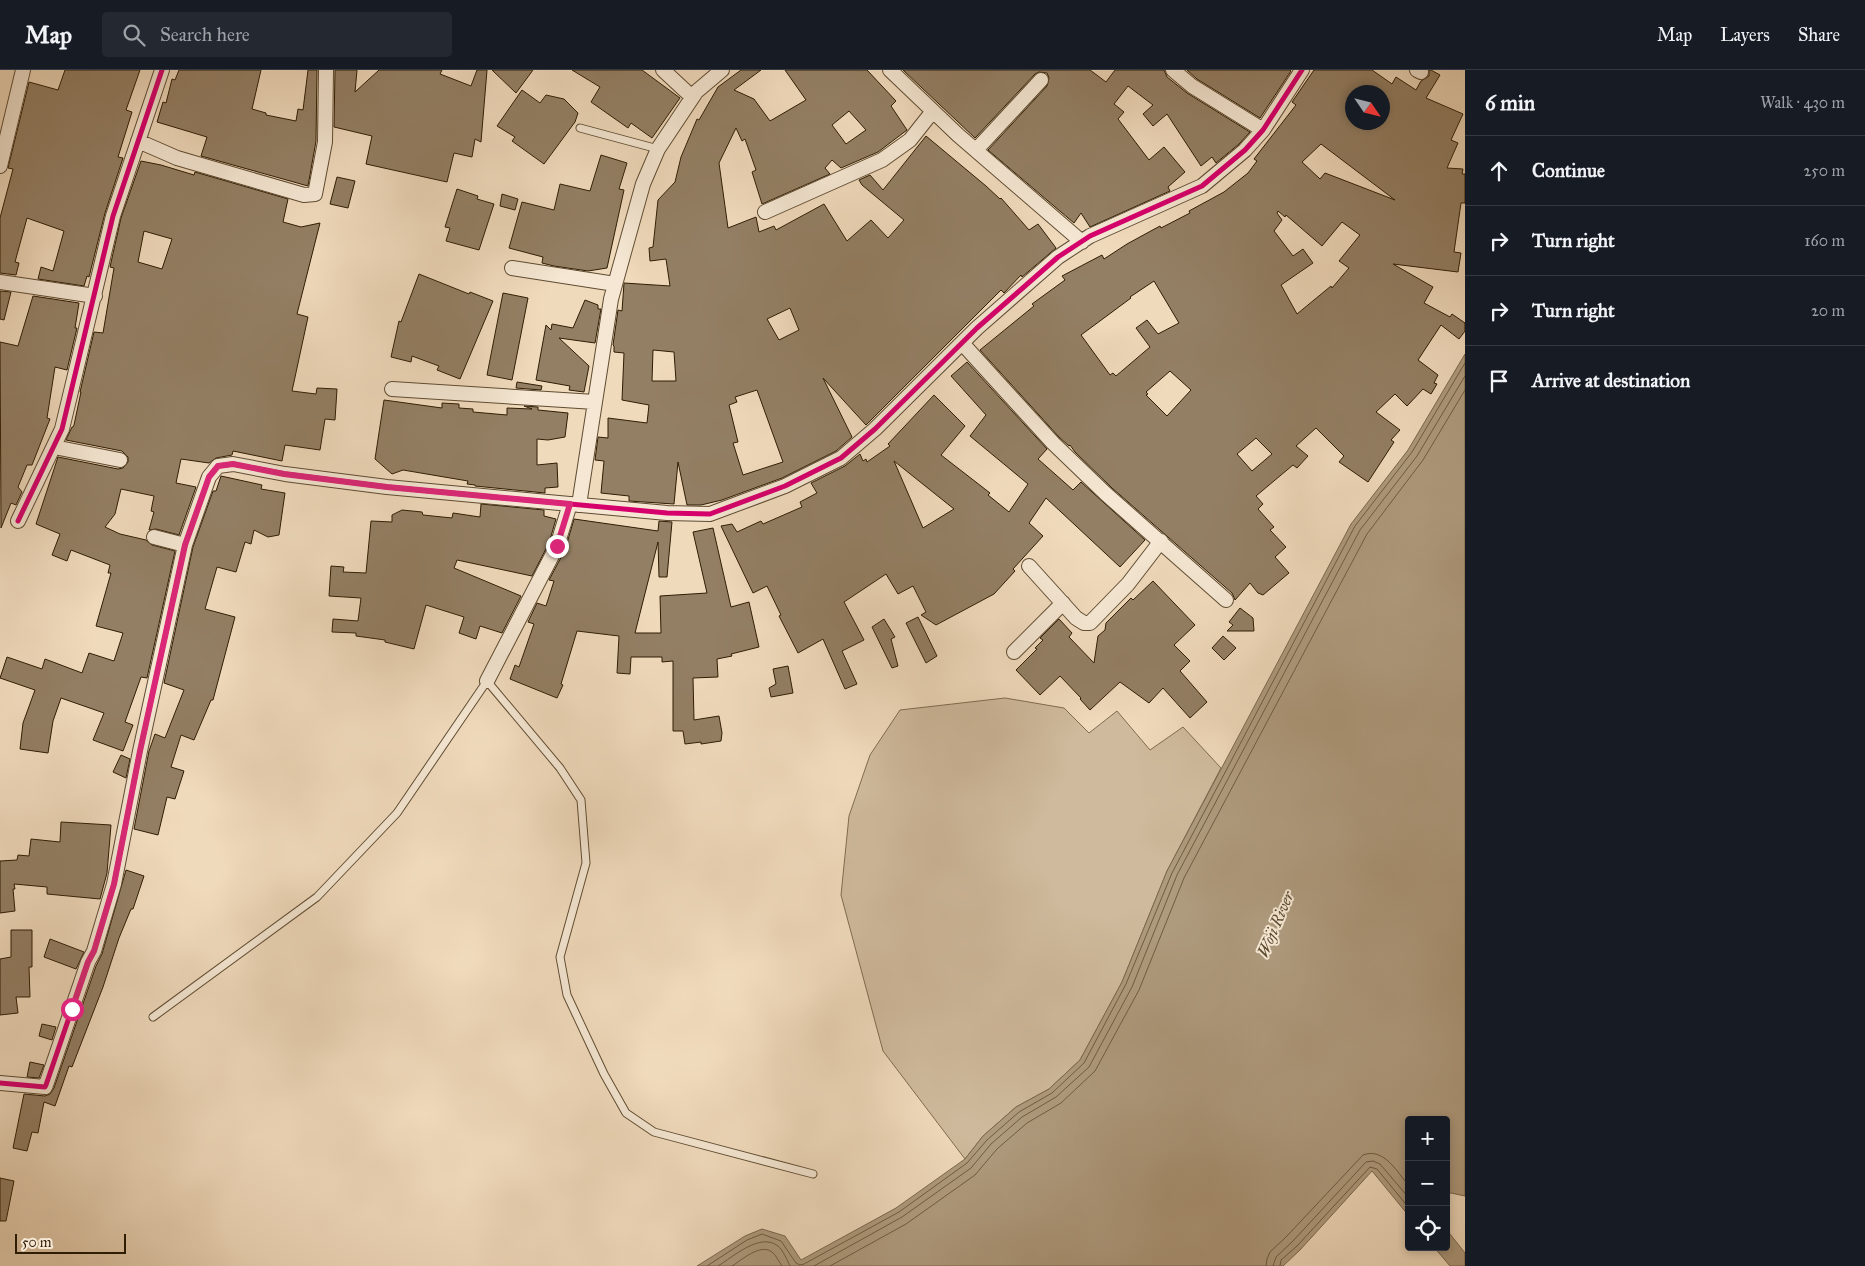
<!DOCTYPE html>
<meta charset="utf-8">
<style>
:root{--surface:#171b24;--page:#242831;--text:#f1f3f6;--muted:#9ea1a6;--line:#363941}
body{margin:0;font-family:"IM FELL Great Primer",serif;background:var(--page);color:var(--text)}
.controls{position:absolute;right:15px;bottom:15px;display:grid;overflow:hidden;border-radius:5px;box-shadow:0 2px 8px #0003}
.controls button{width:45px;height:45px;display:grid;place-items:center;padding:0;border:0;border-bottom:1px solid var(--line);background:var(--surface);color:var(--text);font:25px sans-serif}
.compass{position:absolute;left:1345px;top:15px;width:45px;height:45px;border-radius:50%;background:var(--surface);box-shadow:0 2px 8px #0003;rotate:125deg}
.scale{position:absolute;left:15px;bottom:12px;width:111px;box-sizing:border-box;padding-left:5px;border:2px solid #2f1d04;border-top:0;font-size:14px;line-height:18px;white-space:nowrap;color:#2f1d04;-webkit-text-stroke:4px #f5e7d3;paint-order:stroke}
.stop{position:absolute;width:15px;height:15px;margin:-11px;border:4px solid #db2777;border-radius:50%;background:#fff}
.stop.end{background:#db2777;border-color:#fff;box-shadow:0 1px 5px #0008}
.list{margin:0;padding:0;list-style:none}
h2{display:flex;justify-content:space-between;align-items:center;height:65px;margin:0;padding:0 20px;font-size:21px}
h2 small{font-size:16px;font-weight:400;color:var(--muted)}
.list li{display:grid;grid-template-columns:32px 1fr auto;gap:15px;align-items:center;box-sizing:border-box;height:70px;padding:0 20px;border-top:1px solid var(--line)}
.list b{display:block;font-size:19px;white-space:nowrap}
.list em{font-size:16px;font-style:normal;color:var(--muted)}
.icon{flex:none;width:28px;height:28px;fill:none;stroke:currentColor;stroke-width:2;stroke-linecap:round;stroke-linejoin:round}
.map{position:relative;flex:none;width:1465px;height:1196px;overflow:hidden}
header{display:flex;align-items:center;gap:30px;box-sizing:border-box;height:70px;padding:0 25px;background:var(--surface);border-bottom:1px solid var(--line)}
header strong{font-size:24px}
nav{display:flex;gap:28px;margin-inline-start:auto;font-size:18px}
.search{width:350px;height:45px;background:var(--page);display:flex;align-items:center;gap:12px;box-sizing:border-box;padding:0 18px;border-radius:5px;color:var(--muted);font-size:19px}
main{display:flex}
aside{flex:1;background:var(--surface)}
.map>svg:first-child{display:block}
</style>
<header>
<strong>Map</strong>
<div class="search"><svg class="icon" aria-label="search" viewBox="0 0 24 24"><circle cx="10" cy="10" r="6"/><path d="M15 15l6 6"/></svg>Search here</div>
<nav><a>Map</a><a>Layers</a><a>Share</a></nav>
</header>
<main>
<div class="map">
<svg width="1465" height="1196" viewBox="0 0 1465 1196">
<rect width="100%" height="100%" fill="#f0dabc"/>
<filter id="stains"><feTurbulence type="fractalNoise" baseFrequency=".004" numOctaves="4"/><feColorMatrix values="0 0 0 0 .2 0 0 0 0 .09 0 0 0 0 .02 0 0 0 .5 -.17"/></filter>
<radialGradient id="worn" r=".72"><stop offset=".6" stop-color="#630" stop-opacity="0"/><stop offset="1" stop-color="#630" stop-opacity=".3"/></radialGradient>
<!-- green -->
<path fill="#cfba9d" stroke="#7f6c50" d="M1005,628l59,10 25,25 28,-22 33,39 33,-23 38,41 -54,103 -45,111 -42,78 -31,29 -33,18 -33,29 -18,23 -82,-108 -42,-156 8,-79 21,-61 30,-45z"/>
<!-- water -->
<path fill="#ae9a7d" stroke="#7b684d" d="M1465,284v842l-19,-4v-72h-37v96l-37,-45 -72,79 -17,16h-586l48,-30 17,-7 23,7 16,24 95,-52 69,-49 18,-23 33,-29 33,-18 31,-29 42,-78 45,-111 184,-347 57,-74z
M1446,1159l19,24v13h-15l-16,-19h12z"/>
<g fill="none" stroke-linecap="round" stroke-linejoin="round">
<!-- shore -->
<path stroke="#6e5c40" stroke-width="1" d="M707,1196l40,-26 15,-6 19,7 15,22 4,2 4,-1 95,-52 68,-49 20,-23 32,-28 33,-19 32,-30 42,-79 46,-111 183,-347 57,-74 53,-89
M718,1196c15,-9 42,-34 60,-20 5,4 9,14 12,20
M732,1196c10,-6 28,-23 40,-14 4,3 7,10 10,14
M814,1196l88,-49 69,-49 20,-24 31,-27 34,-20 33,-30 43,-80 45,-112 183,-345 57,-74 48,-80
M830,1196l76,-42 69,-49 22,-26 30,-26 34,-20 34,-32 44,-81 45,-112 183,-344 56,-74 42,-70
M1266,1196l1,-7 3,-7 17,-16 76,-81c21,-8 34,17 46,31
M1273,1196l3,-9 16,-15 74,-80 7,-1 7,3 29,34
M1280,1196l1,-6 16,-14 73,-79 7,2 32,39"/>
</g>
<!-- building -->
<path fill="#937f64" stroke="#2f1d04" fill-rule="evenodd" d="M65,0h75l-14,40 6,2 -14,45 5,1 -18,55 -16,64 -2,-1 -3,10 -46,-7 3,-12 12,4 11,-40 -37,-13 -12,44 4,1 -3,12 -16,-2v-55l13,-49 -5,-1 21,-86 29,8z
M179,0h82l-9,39 14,4v2l30,6 2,-12 5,1 5,-40h9l-1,71 -8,45 -107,-30 6,-19 -50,-15 6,-20 3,1 6,-24 3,1z
M335,0h22l-2,22 24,-22h63l-2,4 31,12 6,-16h10l-6,72 -6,-3 -3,18 -18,-4 -7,29 -81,-18 6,-28 -38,-9z
M492,0h41l-17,23z
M572,0h70l38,28 -28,40 -21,-15 -3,5 -37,-26 9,-15z
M741,0h20l-27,20 20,9 16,22 36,-21 -21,-30h82l29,31 -5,5 16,24 -29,22 -37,16 -9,-8 -7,8 5,6 -68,30 -10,-32 4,-2 -11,-31 -3,2 -6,-13 -17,35 9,65 28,-11 3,15 15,-6 2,4 48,-26 23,37 24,-21 17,18 16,-18 -42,-35 -3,-5 11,-5 13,15 43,-54 60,50 14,13 1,-1 28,32 9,-6 18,24 -34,29 -1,-2 -17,18 -3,-3 -135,135 -43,-47 29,59 -16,14 -54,27 -60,22 -21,5h-14l-9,-43 -4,42 -45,-3v-5l-28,-3 3,-32 -9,-1 3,-23 10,1v-20l39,5 2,-18 -27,-5 2,-47 -10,-1v-6l-1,-1 5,-35 4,1 2,-28 46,3 -4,-27 -16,2 -1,-13 4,-1 5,-47 17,-18 6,-25 16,-38 2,1 19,-33zM849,41l17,19 -20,14 -14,-19zM790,238l9,22 -20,10 -12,-21zM653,280l21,2 2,29h-24zM757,320l26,72 -40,13 -10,-32 5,-1 -9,-37 8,-3 -2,-5z
M903,0h187l16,12 9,-12h49l3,7 20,16 63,39 -11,12 -23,19 -4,-6 -11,9 -34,-52 -14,12 -10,-12 10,-9 -25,-19 -14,18 10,8 -6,7 31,41 15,-13 21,25 -17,15 2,4 -80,36 -9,-14 -7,10 -86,-73 59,-64 2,-8 -2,-5 -8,-1 -4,2 -60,64z
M1187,0h103l1,1 -31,47 -63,-39z
M1314,0h58l20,14 4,-7 20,13 5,-9 8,-5v-6h2l9,5 -14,23 37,16 -12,26 7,3 -11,25 16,1 -1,5h3v29h-4l-7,49 7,1 -3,19 -65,-8 40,23 -9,16 26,14 2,-3 13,9v8l-6,8 -18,-14 -23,35 20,15 -4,8 3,1 -6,10 -8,-5 -16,17 -12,-12 -19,18 24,18 -9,10 3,2 -26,40 -29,-20 5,-6 -28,-28 -20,18 12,10 -11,12 -4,-3 -37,31 7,8 -5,5 16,18 -4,3 16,17 -11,10 14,16 -26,22 -5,-2 -8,-10 -15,17 -3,-7 -120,-105 -37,-36 -5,-7 -1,1 -10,-9 -79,-87 54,-44 -2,-2 33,-24 -3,-4 40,-21 2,4 23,-15 33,-18 1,2 29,-15 -1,-2 35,-19 24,-19 9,-12 -3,-2 42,-54 -4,-3zM1352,22h30v30h-30zM1321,74l74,56 -70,-27 -5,6 -18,-17zM1278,141l7,6 1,-2 36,31 20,-24 18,13 -21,26 10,7 -17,20 -1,-2 -34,28 -16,-29 32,-22 -10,-14 -10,7 -19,-25 8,-11 -5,-7zM1154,211l25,42 -21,11 -11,-14 -11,8 14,19 -34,29 -3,-3 -3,2 -29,-40 50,-37 -1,-1zM1170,301l21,19 -24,26 -21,-21 2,-1 -2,-2zM1256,368l16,16 -20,17 -15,-17z
M522,20l18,13 6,-8 18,4 14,14 -3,9 -31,42 -32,-23 3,-4 -18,-11z
M601,85l26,8 -8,26 5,1 -17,78 -19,3 -34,-5 -12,-3 1,-6 -34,-9 13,-46 32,8 6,-26 30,7z
M141,91l20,4 33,10 1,-3 93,27 -5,23 18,5 19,-4 -23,91 11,3 -16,74 24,3 1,-6 20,1 -2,31 -10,-1 -5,31 -35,-5 -3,16 -49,-10 -1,4 -16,3 -7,5 -28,-4 -5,24 20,4 -17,48 -23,-6 -7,1 5,-18 -3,-1 3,-15 -33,-7 -6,25 -10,13 15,7 26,6 6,5 23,6 -28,127 -6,-1 -16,45 8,3 -10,26 -30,-11 11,-27 -43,-15 -8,23 -5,32 -28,-4 3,-26 12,-33 -35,-12 7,-21 35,12 3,-10 37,14 7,-20 25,8 9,-28 -27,-7 15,-53h-3l2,-8 -39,-15 -4,11 -15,-6 8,-21 -24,-10 22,-67 60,12 5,-1 5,-6v-5l-6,-6 -56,-11 6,-13h1l1,-2 7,-33h-1l14,-60 9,1 11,-65 -4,-1 11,-49zM144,161l28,8 -10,30 -24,-7z
M337,107l18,4 -7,27 -18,-4z
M457,119l21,7 -1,3 17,5 -15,46 -33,-9 4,-13 -5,-1z
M502,124l16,5 -3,11 -15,-4z
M419,204l50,20 1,-2 23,9 -33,78 -23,-9 2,-4 -27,-10 -1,6 -20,-5 8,-36 2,1z
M0,221l11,1 -7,28 -4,-1z
M503,223l25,5 -16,82 -25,-5z
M33,226l46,7 -4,25h2l-10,42 -12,-3 -8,51 3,1 -18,46h-5l-9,22 4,5 -1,2 -5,11 -5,-2 -10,25 -1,-186 18,4z
M585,230l13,5v4h3l-6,34 -36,-5 30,28 -5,26 -15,-2 1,-4 -34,-6 10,-55 5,5 1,-6 21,4z
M967,292l80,87 -9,10 35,31 8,-8 64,58 -25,27 -74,-69 -17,25 14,13 -30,33 2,2 -21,23 -58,31 -15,-10 5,-3 -13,-26 -15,8 -12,-20 -42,28 20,38 -22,11 15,33 -12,5 -22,-50 -25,14 -19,-37 2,-1 -14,-29 -14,7 -32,-67 11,-2 5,8 24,-11 2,3 39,-17 -2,-5 17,-9 -6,-10 34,-17 15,-12 3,7 3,-2 1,3 23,-16 -2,-2 46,-49 31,31 -24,29 49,38 -2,2 21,17 19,-28 -58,-48 16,-21 -35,-39zM894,391l60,48 -31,19z
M517,312l25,4 -1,4 -25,-2z
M384,330l58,8v-5l17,1v4l14,1v3l34,3v-7l25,1 -8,-3 14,1v3l30,3 -3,24 -17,3 -11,-1v26l20,-2 1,24 -13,1v5l-70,-7v-1l-8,-1 1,-3 -65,-11 -11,4 -17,-15z
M221,406l41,9 -1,4 24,4 -6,42 -11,2 -14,-7 -3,14 -6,-2 -9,30 -19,-5 -12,42 30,8 -22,83h-2l-17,40 -13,-5 -10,32 13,4 -9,28 -8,-2 -9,38 -24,-6 15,-78 6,-17 10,4 19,-48 -20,-7 29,-136 20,-56h3z
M481,434l63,6v6l12,3 -7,24 -17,33 -75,-16 -3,8 67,28 -19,37 -22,-7 -4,13 -17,-6 5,-16 -38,-12 -12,44 -29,-7v-2l-29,-4v-3l-24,-1 1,-13 25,2 3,-23 -32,-2 2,-30 13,1 -1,5 23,1 5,-52 21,1v-7l10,-5 20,2 1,3 29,3 1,-5 27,4z
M574,449l84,12 1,-10 13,1 -5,55h-8l-1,-35 -23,91h26l-1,-37 47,-3 -14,-61 20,-4 18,79 18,-5 10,45 -28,7 1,2 -15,3 1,18 -25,1 1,42 25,-4 3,17 -1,8 -20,3v-2l-16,2 -2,-13h-10v-70l-11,1v-5h-31l-1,17 -13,-1 2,-37 -42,-5 -16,53 2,1 -6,13 -47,-19 5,-14 4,2 15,-43 -6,-2 9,-19 9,3 8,-25 -5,-1 16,-30z
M1153,511l42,44 -21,20 16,16 -10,10 27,31 -17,16 -27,-30 -14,15 -29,-21 -30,28 -10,-11 1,-1 -21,-22 -20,19 -24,-25 21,-21 -2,-1 8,-8 -3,-2 19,-19 13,14 -3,4 25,26 4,-27 7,-6 1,-7 25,-25 2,2z
M1240,538l13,10 1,13h-27l6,-6 -4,-3z
M918,547l19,39 -11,7 -20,-40z
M884,549l11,18 -4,2 7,27 -6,2 -20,-41z
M1223,566l13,12 -12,12 -12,-12z
M788,596l5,27 -22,4 -2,-9 7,-4 -3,-15z
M121,685l9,4 -4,19 -13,-6z
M61,752l50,3 -4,48 -7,26 -53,-5v-7l-33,-3 1,5h-2l2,22 -15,2v-52l17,-1 1,-5 11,1 2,-17 29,3z
M126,800l18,6 -11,33h-2l-12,29 -16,49 -31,80 -3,-1 -14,40 -11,-4 -6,31 -6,-1 -5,19 -14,-3 11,-54 21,2 5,-2 4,-6 42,-122 6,-12z
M11,860h21v37h-3l1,30h-14l2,16 -18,2v-56l11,-2z
M50,869l34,13 -8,17 -32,-12z
M42,954l14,3 -4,13 -13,-4z
M30,992l14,3 -5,13 -12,-1z
M0,1108l14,3 -8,40h-6z"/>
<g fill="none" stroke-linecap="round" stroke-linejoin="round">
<!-- service casing -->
<g stroke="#5f4c32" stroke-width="9">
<path id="service" d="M580,58l78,21
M153,947l164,-120 80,-84 90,-132 73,87 21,32 5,63 -26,94 7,38 37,79 22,39 28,19 159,42"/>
</g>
<!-- minor casing -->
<g stroke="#5f4c32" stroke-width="16">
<path id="minor" d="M663,0l29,27
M890,0l68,65 124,107
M1173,0l19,16 71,44
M1417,0l4,2
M138,71l39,17 127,37 11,-1 10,-52 1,-72
M976,80l65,-70
M0,96l23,-96
M765,142l117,-52 28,-20 23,-29
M512,198l103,16
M0,212l95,14
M962,273l91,100 53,51 120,106
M392,319l203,13
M54,377l66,13
M579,435l32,-206 32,-115 15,-35 38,-57 26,-22
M18,451l44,-92 51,-213 49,-146
M154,467l31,8
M1029,496l47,52 8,5h6l38,-39 33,-43
M1014,582l49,-49
M487,611l70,-135 13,-42
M0,1013l45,4 1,-2 42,-123 6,-11 20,-67 26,-133 45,-206 24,-68 9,-11 15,-2 52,10 102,13 280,26 43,1 75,-28 56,-28 34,-29 102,-101 81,-71 32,-21 112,-50 43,-36 18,-20 39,-60"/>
</g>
<!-- service -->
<use href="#service" stroke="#f5e7d3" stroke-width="7"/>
<!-- minor -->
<use href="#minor" stroke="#f5e7d3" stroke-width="14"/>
<!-- cycleway casing -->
<g stroke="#f5e7d3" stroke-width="8">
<path id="cycleway" d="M18,451l44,-92 51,-213 49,-146
M0,1013l45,4 1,-2 42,-123 6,-11 20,-67 26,-133 45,-206 24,-68 9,-11 15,-2 52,10 102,13 280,26 43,1 75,-28 56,-28 34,-29 102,-101 81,-71 32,-21 112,-50 43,-36 18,-20 39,-60"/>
</g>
<!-- cycleway -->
<use href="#cycleway" stroke="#d6006c" stroke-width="5"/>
</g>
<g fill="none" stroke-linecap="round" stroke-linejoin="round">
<!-- route -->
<path stroke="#db2777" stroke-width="6" d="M72,939l16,-47 6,-11 20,-67 26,-133 45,-206 24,-68 9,-11 15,-2 51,10 103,13 183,17 -13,42"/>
</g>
<g text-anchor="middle" stroke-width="4" stroke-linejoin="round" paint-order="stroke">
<!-- water labels -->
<g font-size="16" font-style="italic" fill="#5b492e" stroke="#f5e7d3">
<text transform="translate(1275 854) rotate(-67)" y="6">Woji River</text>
</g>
</g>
<rect width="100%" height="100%" filter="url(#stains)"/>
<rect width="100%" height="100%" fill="url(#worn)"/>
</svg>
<div class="controls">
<button>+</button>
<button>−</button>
<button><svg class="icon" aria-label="locate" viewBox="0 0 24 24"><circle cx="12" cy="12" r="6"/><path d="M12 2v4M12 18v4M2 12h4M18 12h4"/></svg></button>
</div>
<svg class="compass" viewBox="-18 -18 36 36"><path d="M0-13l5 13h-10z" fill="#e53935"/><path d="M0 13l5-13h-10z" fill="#9ea1a6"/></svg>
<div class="scale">50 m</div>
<div class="stop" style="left:72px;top:939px"></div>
<div class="stop end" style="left:557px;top:476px"></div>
</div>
<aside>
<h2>6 min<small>Walk · 430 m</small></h2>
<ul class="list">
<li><svg class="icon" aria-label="ahead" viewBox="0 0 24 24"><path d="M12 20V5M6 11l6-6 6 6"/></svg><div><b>Continue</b></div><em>250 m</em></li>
<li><svg class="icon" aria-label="right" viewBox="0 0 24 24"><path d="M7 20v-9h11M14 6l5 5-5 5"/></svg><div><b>Turn right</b></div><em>160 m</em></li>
<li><svg class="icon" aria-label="right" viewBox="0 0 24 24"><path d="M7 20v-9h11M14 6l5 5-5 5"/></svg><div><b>Turn right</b></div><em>20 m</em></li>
<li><svg class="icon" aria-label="arrive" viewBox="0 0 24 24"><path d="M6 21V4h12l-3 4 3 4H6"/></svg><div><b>Arrive at destination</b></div></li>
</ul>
</aside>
</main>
